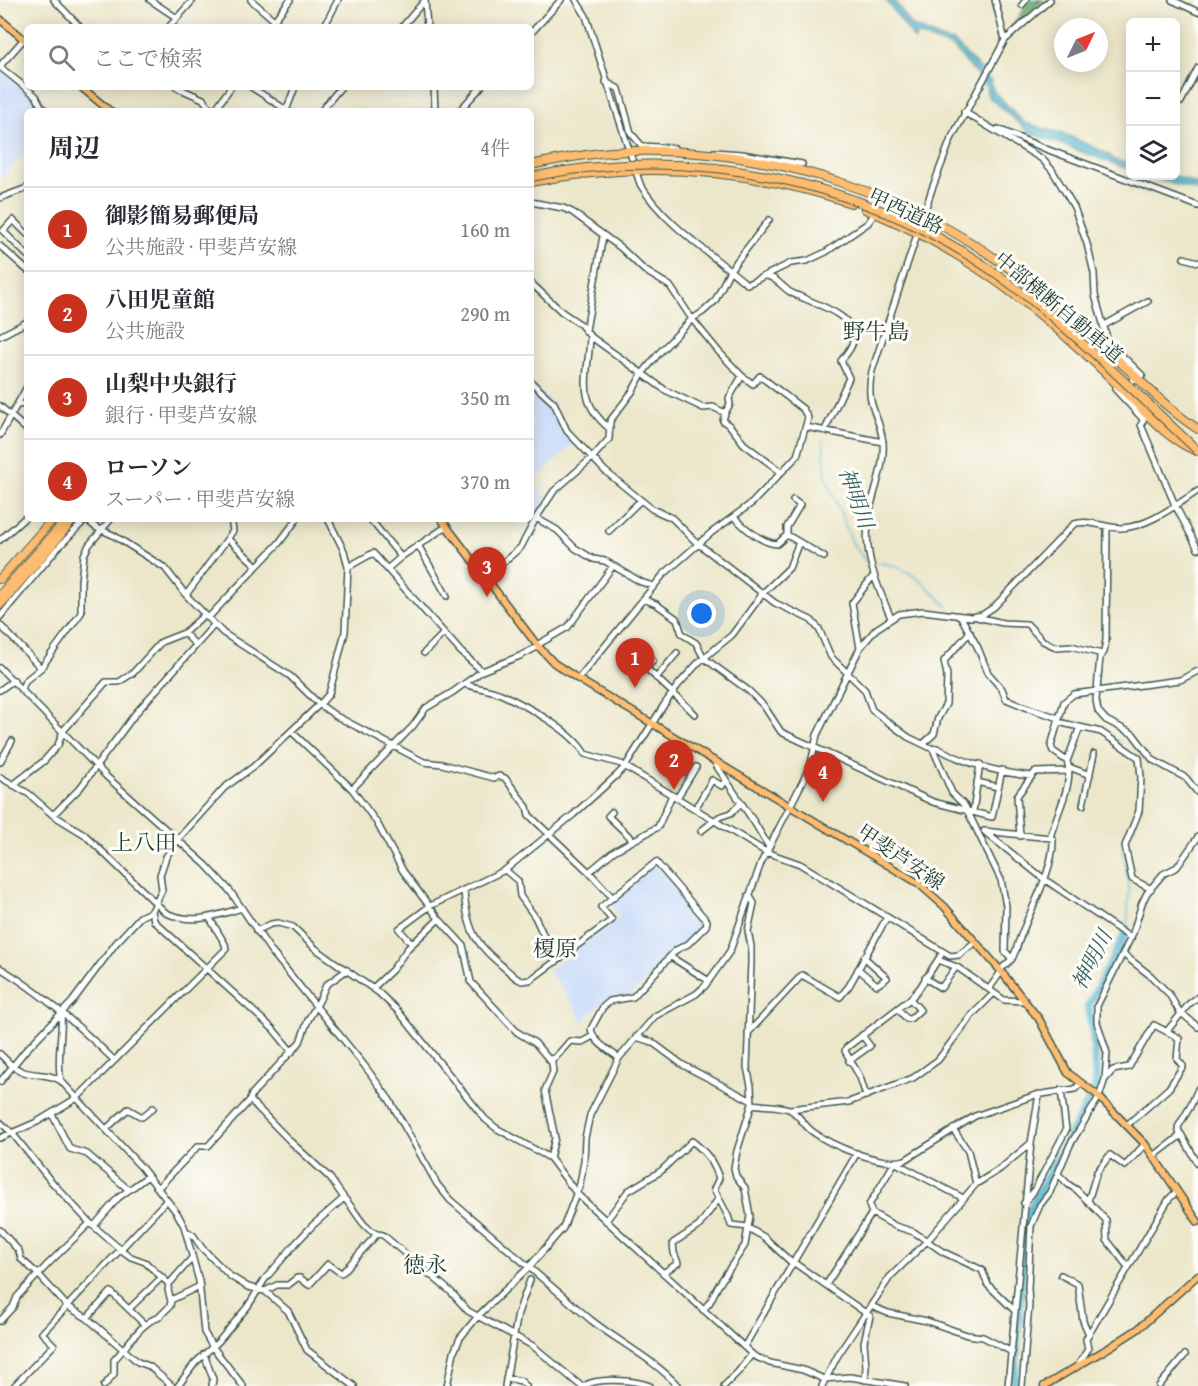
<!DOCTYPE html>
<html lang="ja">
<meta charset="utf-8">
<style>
:root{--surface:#fff;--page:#f7f7f7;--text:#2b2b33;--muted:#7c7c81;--line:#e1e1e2;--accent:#c8321e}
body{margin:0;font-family:"Gentium Book Plus","Noto Serif JP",serif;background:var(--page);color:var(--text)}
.controls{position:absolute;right:18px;top:18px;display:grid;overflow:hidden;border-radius:9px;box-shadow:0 3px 15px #0003}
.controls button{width:54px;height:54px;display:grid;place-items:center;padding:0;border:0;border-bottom:2px solid var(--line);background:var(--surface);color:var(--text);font:30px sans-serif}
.compass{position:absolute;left:1054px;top:18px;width:54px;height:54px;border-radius:50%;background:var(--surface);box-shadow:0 3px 15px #0003;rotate:47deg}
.you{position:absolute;left:702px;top:614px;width:21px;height:21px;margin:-15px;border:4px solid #fff;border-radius:50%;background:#1a73e8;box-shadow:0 0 0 9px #1a73e833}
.badge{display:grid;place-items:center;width:39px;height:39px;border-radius:50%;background:var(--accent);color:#fff;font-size:20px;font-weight:700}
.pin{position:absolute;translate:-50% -50px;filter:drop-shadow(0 2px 3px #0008)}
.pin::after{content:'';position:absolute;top:32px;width:21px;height:18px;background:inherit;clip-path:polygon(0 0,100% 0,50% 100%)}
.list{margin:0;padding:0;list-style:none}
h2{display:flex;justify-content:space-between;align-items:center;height:78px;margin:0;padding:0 24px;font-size:26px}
h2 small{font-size:20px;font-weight:400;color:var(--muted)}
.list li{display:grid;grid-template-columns:39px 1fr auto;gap:18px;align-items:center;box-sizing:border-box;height:84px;padding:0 24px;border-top:2px solid var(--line)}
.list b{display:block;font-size:22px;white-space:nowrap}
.list p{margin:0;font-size:20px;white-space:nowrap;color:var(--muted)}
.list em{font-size:20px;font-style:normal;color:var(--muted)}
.icon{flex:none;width:33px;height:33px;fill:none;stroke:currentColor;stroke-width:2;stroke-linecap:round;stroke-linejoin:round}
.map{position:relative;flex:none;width:1198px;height:1386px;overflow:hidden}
.search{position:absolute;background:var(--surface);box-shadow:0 3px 15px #0003;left:24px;top:24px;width:510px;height:66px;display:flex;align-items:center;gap:15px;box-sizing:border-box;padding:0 21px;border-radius:9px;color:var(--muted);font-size:22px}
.panel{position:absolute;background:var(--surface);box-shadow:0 3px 15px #0003;left:24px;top:108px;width:510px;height:414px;border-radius:9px}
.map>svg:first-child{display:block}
</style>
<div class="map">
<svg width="1198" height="1386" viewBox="0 0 1198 1386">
<rect width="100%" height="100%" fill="#fdfcf7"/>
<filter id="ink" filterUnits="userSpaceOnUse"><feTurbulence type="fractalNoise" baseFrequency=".0167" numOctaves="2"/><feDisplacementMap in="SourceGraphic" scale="12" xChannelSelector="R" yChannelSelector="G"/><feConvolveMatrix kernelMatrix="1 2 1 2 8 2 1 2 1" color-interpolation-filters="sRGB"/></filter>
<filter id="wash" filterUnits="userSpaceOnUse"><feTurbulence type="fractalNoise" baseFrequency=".008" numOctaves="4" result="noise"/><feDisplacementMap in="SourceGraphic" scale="24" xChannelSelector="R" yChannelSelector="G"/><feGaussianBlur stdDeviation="1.35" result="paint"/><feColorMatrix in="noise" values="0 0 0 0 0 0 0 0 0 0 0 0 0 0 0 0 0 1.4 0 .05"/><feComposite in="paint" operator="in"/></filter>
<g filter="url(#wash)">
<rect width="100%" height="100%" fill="#ece7cb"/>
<!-- built -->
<path fill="#cadcf9" d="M0,69l35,27 11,15h-19v34l-3,3 3,4 -27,26z
M531,383l23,21 11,28 9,11 -42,40 16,15 -14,20 -3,-1z
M655,865l49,57v3l-18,18 -7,2 -10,9 -1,4 -39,39 -18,1 -10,5 -18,19 -8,-15 -27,-37 71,-53 -10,-15z"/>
<!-- forest -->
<path fill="#6aad72" stroke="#447553" stroke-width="1.5" d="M1030,0h13l-32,31 1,-4z"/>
<!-- water -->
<path fill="#53b6d1" stroke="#397a82" stroke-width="1.5" d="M886,0h7l7,8 10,17 34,15 10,2 36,38 4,12 31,31 44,13 39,18 6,6 16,4v6l-101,-38 -41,-36 -2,-10 -32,-38 -38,-14 -1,6z
M1146,176h29l23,9v6z"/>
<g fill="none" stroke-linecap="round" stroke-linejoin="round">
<!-- stream -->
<path stroke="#53b6d1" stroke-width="1.5" d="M823,440l3,37 27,67 15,20
M878,563c30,1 50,24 70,44
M1084,690l10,-2
M1065,721l36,8 20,14
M1123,843l12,-29
M1123,848l6,42 -2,41"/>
<!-- river -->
<path stroke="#53b6d1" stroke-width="8" d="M1024,1232l7,-24 65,-121 -2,-48 -6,-32 39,-76
M1014,1386l10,-142"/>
</g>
</g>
<g filter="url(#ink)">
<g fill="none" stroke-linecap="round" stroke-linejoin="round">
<!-- minor casing -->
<g stroke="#3e564b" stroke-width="8">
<path id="minor" d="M54,0l26,27
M150,0l27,18
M251,0l23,20
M425,0l2,27
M576,0l10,16 54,168c22,38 70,69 103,97l4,3 5,-2 39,-19 16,-2 19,-9 42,-29 7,-10
M995,0l10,40
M1172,0l26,12
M1022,5l4,-5
M169,27l24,-27
M269,27l21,-27
M324,27l14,-27
M402,27l23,-27
M531,33l30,-33
M0,66l24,-27
M0,67l36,29 5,10 6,5
M606,82l13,7 12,44 11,13 32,2
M176,87l27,12 9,12
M251,87l37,24
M434,87l1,24
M1181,102l17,-34
M214,111l17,-24
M286,111l9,-24
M321,111l20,-24
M459,111l22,-24
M964,112l78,47 10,11 22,37 13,37 7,29 1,22 12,43 -4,8
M998,129l48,20 152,57
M714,152l28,2 60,10
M0,198l27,-10
M531,202l32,6 9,4 49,36 23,22 26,16 22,33 27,33 23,24 11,8 7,-8 43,33 5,9 -11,38 -45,47 -41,30 -48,42 -85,104
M27,234l-14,-14 -10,11 24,24
M0,246l27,24
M1184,258l14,4
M767,276c10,2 15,11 23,16 16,9 64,21 64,44 0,10 -8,18 -13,25l8,17 -24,52
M531,283l31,29 18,12 10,12 75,54 38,18 10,-1 12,6
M1103,326l45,-25
M586,330l17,-94
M0,336l27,-14
M590,336c-1,39 -16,64 20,93
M1107,341l35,34 -16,9
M742,376l-13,22 1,6 -5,9 -2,8 7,5 14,18 37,28
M531,382l23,21 13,28 38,40 47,38 20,9 24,24 79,61 36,17 8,9 12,28 34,33 7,20 36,27 25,12 19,44 13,13 36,74 5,26 -1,45 7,8
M1115,389l27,29
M17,405l10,-1
M0,406l27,24
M1146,413l-5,12 34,80 23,44
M806,427l77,15
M0,435l27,-48
M536,518l21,12 18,18 10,6 8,5 12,2 36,21 12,4
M86,519l9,8 18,8 52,33 21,27 37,38 67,43 29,28 17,12 88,46 18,2 52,14 5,-2 6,2 22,29 2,8 60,57 24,26
M370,519l31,38
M1107,527l-1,113 -2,12 -4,5 -4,43 2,11 8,9 27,14 20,26 33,18 12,15
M609,531l32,-31
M787,535v-8l13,-22 -7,-5
M228,539l29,27
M0,540l27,-24
M799,542l25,15
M418,545l29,51
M348,567l25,-14 88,99 21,19
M387,569l14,-12 46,-31
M485,578l36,-31 15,-29 18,-27 38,-33 17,-19 1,-18 22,-29 10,-18 17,-21 33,-34 11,-7 12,-11 15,-31 39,-50
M186,595l47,-64 -2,-12
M643,599l13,5 21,15 5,15 14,9 8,15 45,33 15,15 17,26 152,70 59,15 10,-47
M0,617l56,-67 30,-31
M961,617l17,31 10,25 14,16 4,10 22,9 31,10
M977,617l26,6 24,1 16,17 13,6 15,-1 31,8
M208,618l71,-75 18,-24
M891,618c-14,-32 -29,-67 -22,-103 4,-23 16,-48 14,-72 -3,-30 -19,-36 -11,-72l60,-182 19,-50 54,-99 45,-40
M0,625l41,43
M184,633l12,12
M537,645l31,-18 45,-61
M860,648l-8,-45 22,-28
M424,653l20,-20
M653,661l-7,7 49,46
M0,668l107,109 99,88 24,26 41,60 93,114 25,34 48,85 13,16 141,120c29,23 63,39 87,66
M656,678l21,-25
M464,684c12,4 25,5 37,10 24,11 72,37 84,60l36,10 145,88 34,12 87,53 -38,69 -9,11 -38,-22 -54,58
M22,689l3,-8 16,-13 40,-55v-32l3,-26 5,-10 22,-26
M0,690l14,-10
M1058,722l43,10 38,26 2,19 -2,34 -14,35 7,33 19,10
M291,731l61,58 25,34 26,48 36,48 24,26 8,37
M923,744l11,-10 4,-16 8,-14 1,-29 -3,-14 26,-29
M933,749l4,-1c28,15 62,25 95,28
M1067,761l13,-34
M0,762l12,-21
M718,762l-2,3 38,57 15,25
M1069,767l21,8
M0,777l29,17 24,21 31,19 82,79c28,12 48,3 76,-5
M977,782l21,5
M13,785l31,-24 14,-16 5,-14 43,-49h13l14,-9 28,-31 23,-9 20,-18
M352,789l61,-63 13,-18 27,-16 29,-21 38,-15 19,-10
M677,798l19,-31
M1083,805l11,-51
M695,809l17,-29 10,6 4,-6
M612,812l-4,4 25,24
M973,812l7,-48
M53,815l27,-27 55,-74 79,-89
M701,831l18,-14 12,-4 10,-10
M984,831l67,7 2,2c1,33 -28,77 -37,110l-4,9 -12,11
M985,832l59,47 87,59
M1020,836l-3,-40 18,-24 34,-1
M1050,838c5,-22 25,-55 17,-77l-14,-10 -2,-5 13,-44 10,-8 106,-14 18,-9
M505,870l13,11 2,15 15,21 21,45
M589,872l25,-21 44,-24 14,-32
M464,891c4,50 17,56 52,87l6,3 8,-1 82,-60 -11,-13 55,-45 51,59 -1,5 -18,18 -12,6 -43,47 -23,4 -7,6 -12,22c3,14 18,21 28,29
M152,911l2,10 119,108 19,23
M887,917l63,39 9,-1 16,-13
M256,931l15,-7 7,-1 15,4 23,22 63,44 19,18 87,108 11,9 54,30 27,36 177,162 16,7 33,7 21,9 26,-2 55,9
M412,944l-13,-15 31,-23 75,-36 68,-55 44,-40 8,-8 39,-62 15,-21 20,-22 33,-27 31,-42 26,-25 10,-26 -12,-7 -10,9c-16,-1 -32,-16 -43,-27
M1123,954l28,22 18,18 10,17 19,16
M671,957l38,24
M938,960l19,7 47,33 20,1
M0,968c42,25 79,58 114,92
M858,969l19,16 10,-7 -23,-21
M925,978l16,10 15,-21
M470,981l47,51 18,11 17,20 1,9 -8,18 10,48 -5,20
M373,988l19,-18 16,-22 31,-29
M989,989l12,-17
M898,1009l9,10h3l10,-9 -10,-11
M1167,1031l22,-27 9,-7
M636,1037l16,5 31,23 67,35
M0,1054c7,7 14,15 24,18 13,4 25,1 37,9l80,86 36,46 7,13 15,55 5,51 8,14 31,40
M550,1059l5,-1 15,-17 12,1 11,-6
M849,1061l21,-15 -8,-11
M1106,1078l7,-8 16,-3 25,-42 25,13 -2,21 6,7 -14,22 -42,37
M61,1081c-5,-23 2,-44 0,-67
M0,1082l25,-31 47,-49 44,-59 24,-26 12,-6 10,-21 -2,-15 6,-18 12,-18 46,-51 29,-21 69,-65 7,-8 4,-15 12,-47 3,-65 -4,-16 -16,-32
M866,1096l-6,-19 -15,-26 1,-3 64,-49 9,-10 24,-37
M250,1100l41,42 39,36 14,20
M752,1104c11,2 26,1 37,5 9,4 15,17 24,23 19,14 69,35 92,28l70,-44 61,-21 39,-6 6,-6
M790,1109l59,-7 64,-24 25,-18 33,-44 23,-23
M52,1114l18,35 17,5 42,36
M0,1122l12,11 38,47 40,43 30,26 11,8 14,5 24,22
M106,1129l22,-20 14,8 11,-9
M953,1129l15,22 8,33
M1181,1134l17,30
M0,1138l37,-16 40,-24 149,-149 -1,-5 -16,-27
M1154,1156l26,-20 -2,-9 12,-20 8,-18
M896,1163l67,35
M1058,1174l11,11 8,5 29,30 1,20 21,27
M158,1188l40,-42h10l42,-46 2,-6 48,-52 8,-22 11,-19 7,-16 21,-15
M1088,1201l9,-29 13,-17 15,11 20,-22
M1024,1203l10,-12 32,-61 -5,-40
M872,1213l-3,-8 26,-43
M606,1221l22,-30 33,-20 31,-30c14,11 21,20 27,37l-5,11 14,27 3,9 17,2
M94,1226l24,-28 30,-22
M748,1228l16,9 28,26
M0,1230l19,21 2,8 18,16 28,31 20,12 51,44 11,4 23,20
M186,1231l7,4 9,13 28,28 18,11 17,4 12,-6h11l9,-7h3l9,7 19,-21 13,9 2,-1 34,-38 6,1 68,57 17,19 65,35 48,40
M793,1262l77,54 -6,26 2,25 -1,13
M663,1273l15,-10 -4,-10 -1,-10 26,-17 20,-28
M1061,1275l17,9 5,37 6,13
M826,1285l46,-72 23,13 19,6 29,20 39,18 6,15 27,26
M265,1291l23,20 19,39 47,36
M171,1300l29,-14
M871,1306l17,7 39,8 40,14 16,2 29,15
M130,1308l32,-31
M703,1310l7,-8 8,-16 27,-41 5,-29 -5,-28 -9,-12 -2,-8 3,-17 15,-47 -1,-18 -4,-19 4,-105v-16l-3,-15 6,-28 -5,-8
M87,1318l24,-26 33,32
M0,1321l13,-14 4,-10 31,-33 42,-41
M744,1347l113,-194
M204,1354l9,25 -1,7
M1077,1367l11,-18 -2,-10 83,-140 8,-8
M506,1378l15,3 5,5
M14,1386l40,-41 -12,-12 125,-133
M104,1386l10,-12v-14c12,-12 29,-40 44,-42l12,-12 1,-5 -3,-11 1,-6 23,-26
M178,1386l17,-23 24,-22 29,-35 17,-27 31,-36 17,-18 31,-27c12,12 17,29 33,36
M447,1386l7,-34 6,-14 18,-22 51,-49 34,-39 17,-44 4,-23 1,-23 5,-23 29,-57 36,-42 41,-22 9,-8 25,-35 31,-88 42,-82 8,-18 6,-28 43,-87 16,-19 23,-15 24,-3 48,6 11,-2 12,-8 80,-83c15,-5 31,4 47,4 27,-1 55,-23 77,-37
M505,1386l13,-73 12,-33
M584,1386c14,-9 51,-6 66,0
M724,1386l14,-14 14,-18
M822,1386l16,-31 52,-78 38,-37 48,-56 24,-15 31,-26
M1008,1386l23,-243 8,-49
M1022,1386l7,-81 -1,-16 3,-63 9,-21 10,-13 20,-47 29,-48 6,-18 2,-26 -10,-31v-16l36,-73 9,-30 5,-10 16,-19 14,-7 21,-30
M1159,1386l26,-31"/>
</g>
<!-- major casing -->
<g stroke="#3e564b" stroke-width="9">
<path id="major" d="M0,19l27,23
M81,87l29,24
M441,519l96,126 17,18 24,16 313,188 27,16 26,23 56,64 39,49 29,54 28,21 49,50 53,78
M1044,1386l66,-39 28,-18 60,-54"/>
</g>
<!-- highway casing -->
<g stroke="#3e564b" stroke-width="10">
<path id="highway" d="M531,165c32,-7 66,-13 99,-14 145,-4 295,46 407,139 33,27 64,55 95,83 21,20 42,41 66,56
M531,182c108,-21 216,-14 320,21
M865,209c82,32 151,82 216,141 18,16 35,33 52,50 19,20 38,41 64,51
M0,579l53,-60
M0,595l67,-76
M0,605l74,-86"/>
</g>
<!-- minor -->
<use href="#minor" stroke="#fff" stroke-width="5"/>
<!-- major -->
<use href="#major" stroke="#fdbc70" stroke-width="6"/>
<!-- highway -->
<use href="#highway" stroke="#fdbc70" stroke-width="8"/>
<!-- highway-bridge casing -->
<g stroke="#3e564b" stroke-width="10" stroke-linecap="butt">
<path id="highway-bridge" d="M531,177c161,-34 332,3 466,97 72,52 136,116 201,177"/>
</g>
<!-- highway-bridge -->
<use href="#highway-bridge" stroke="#fdbc70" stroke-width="8"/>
</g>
</g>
<g text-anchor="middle" stroke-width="6" stroke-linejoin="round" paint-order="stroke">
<!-- street labels -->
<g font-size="20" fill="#1f3d34" stroke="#fdfcf7">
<text transform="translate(906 211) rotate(25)" y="7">甲西道路</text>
<text transform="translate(1059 307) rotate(40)" y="7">中部横断自動車道</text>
<text transform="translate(901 857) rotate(34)" y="7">甲斐芦安線</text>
</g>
<!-- water labels -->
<g font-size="21" font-style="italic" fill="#2f6163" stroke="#fdfcf7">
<text transform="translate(856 498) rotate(70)" y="7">神明川</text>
<text transform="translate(1092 960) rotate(-63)" y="7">神明川</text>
</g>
<!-- quarter labels -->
<g font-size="22" fill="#1f3d34" stroke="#fdfcf7">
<text x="876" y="339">野牛島</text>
<text x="144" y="850">上八田</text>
<text x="555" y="956">榎原</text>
<text x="425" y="1272">徳永</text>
</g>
</g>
</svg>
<div class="controls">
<button>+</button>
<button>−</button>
<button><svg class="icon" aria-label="layers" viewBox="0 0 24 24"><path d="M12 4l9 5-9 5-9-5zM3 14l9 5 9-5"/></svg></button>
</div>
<svg class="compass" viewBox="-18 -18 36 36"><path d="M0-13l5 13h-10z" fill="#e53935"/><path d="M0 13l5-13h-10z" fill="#7c7c81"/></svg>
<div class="you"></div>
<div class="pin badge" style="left:635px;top:688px">1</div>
<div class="pin badge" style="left:674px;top:790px">2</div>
<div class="pin badge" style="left:487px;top:597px">3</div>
<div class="pin badge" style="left:823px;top:802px">4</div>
<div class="search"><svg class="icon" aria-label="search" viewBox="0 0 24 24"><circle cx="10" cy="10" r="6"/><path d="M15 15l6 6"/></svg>ここで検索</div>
<section class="panel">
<h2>周辺<small>4件</small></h2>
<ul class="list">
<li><span class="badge">1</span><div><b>御影簡易郵便局</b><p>公共施設 · 甲斐芦安線</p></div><em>160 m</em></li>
<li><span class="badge">2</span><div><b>八田児童館</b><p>公共施設</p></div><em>290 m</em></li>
<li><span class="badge">3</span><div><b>山梨中央銀行</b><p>銀行 · 甲斐芦安線</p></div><em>350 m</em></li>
<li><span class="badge">4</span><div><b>ローソン</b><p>スーパー · 甲斐芦安線</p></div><em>370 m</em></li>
</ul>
</section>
</div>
